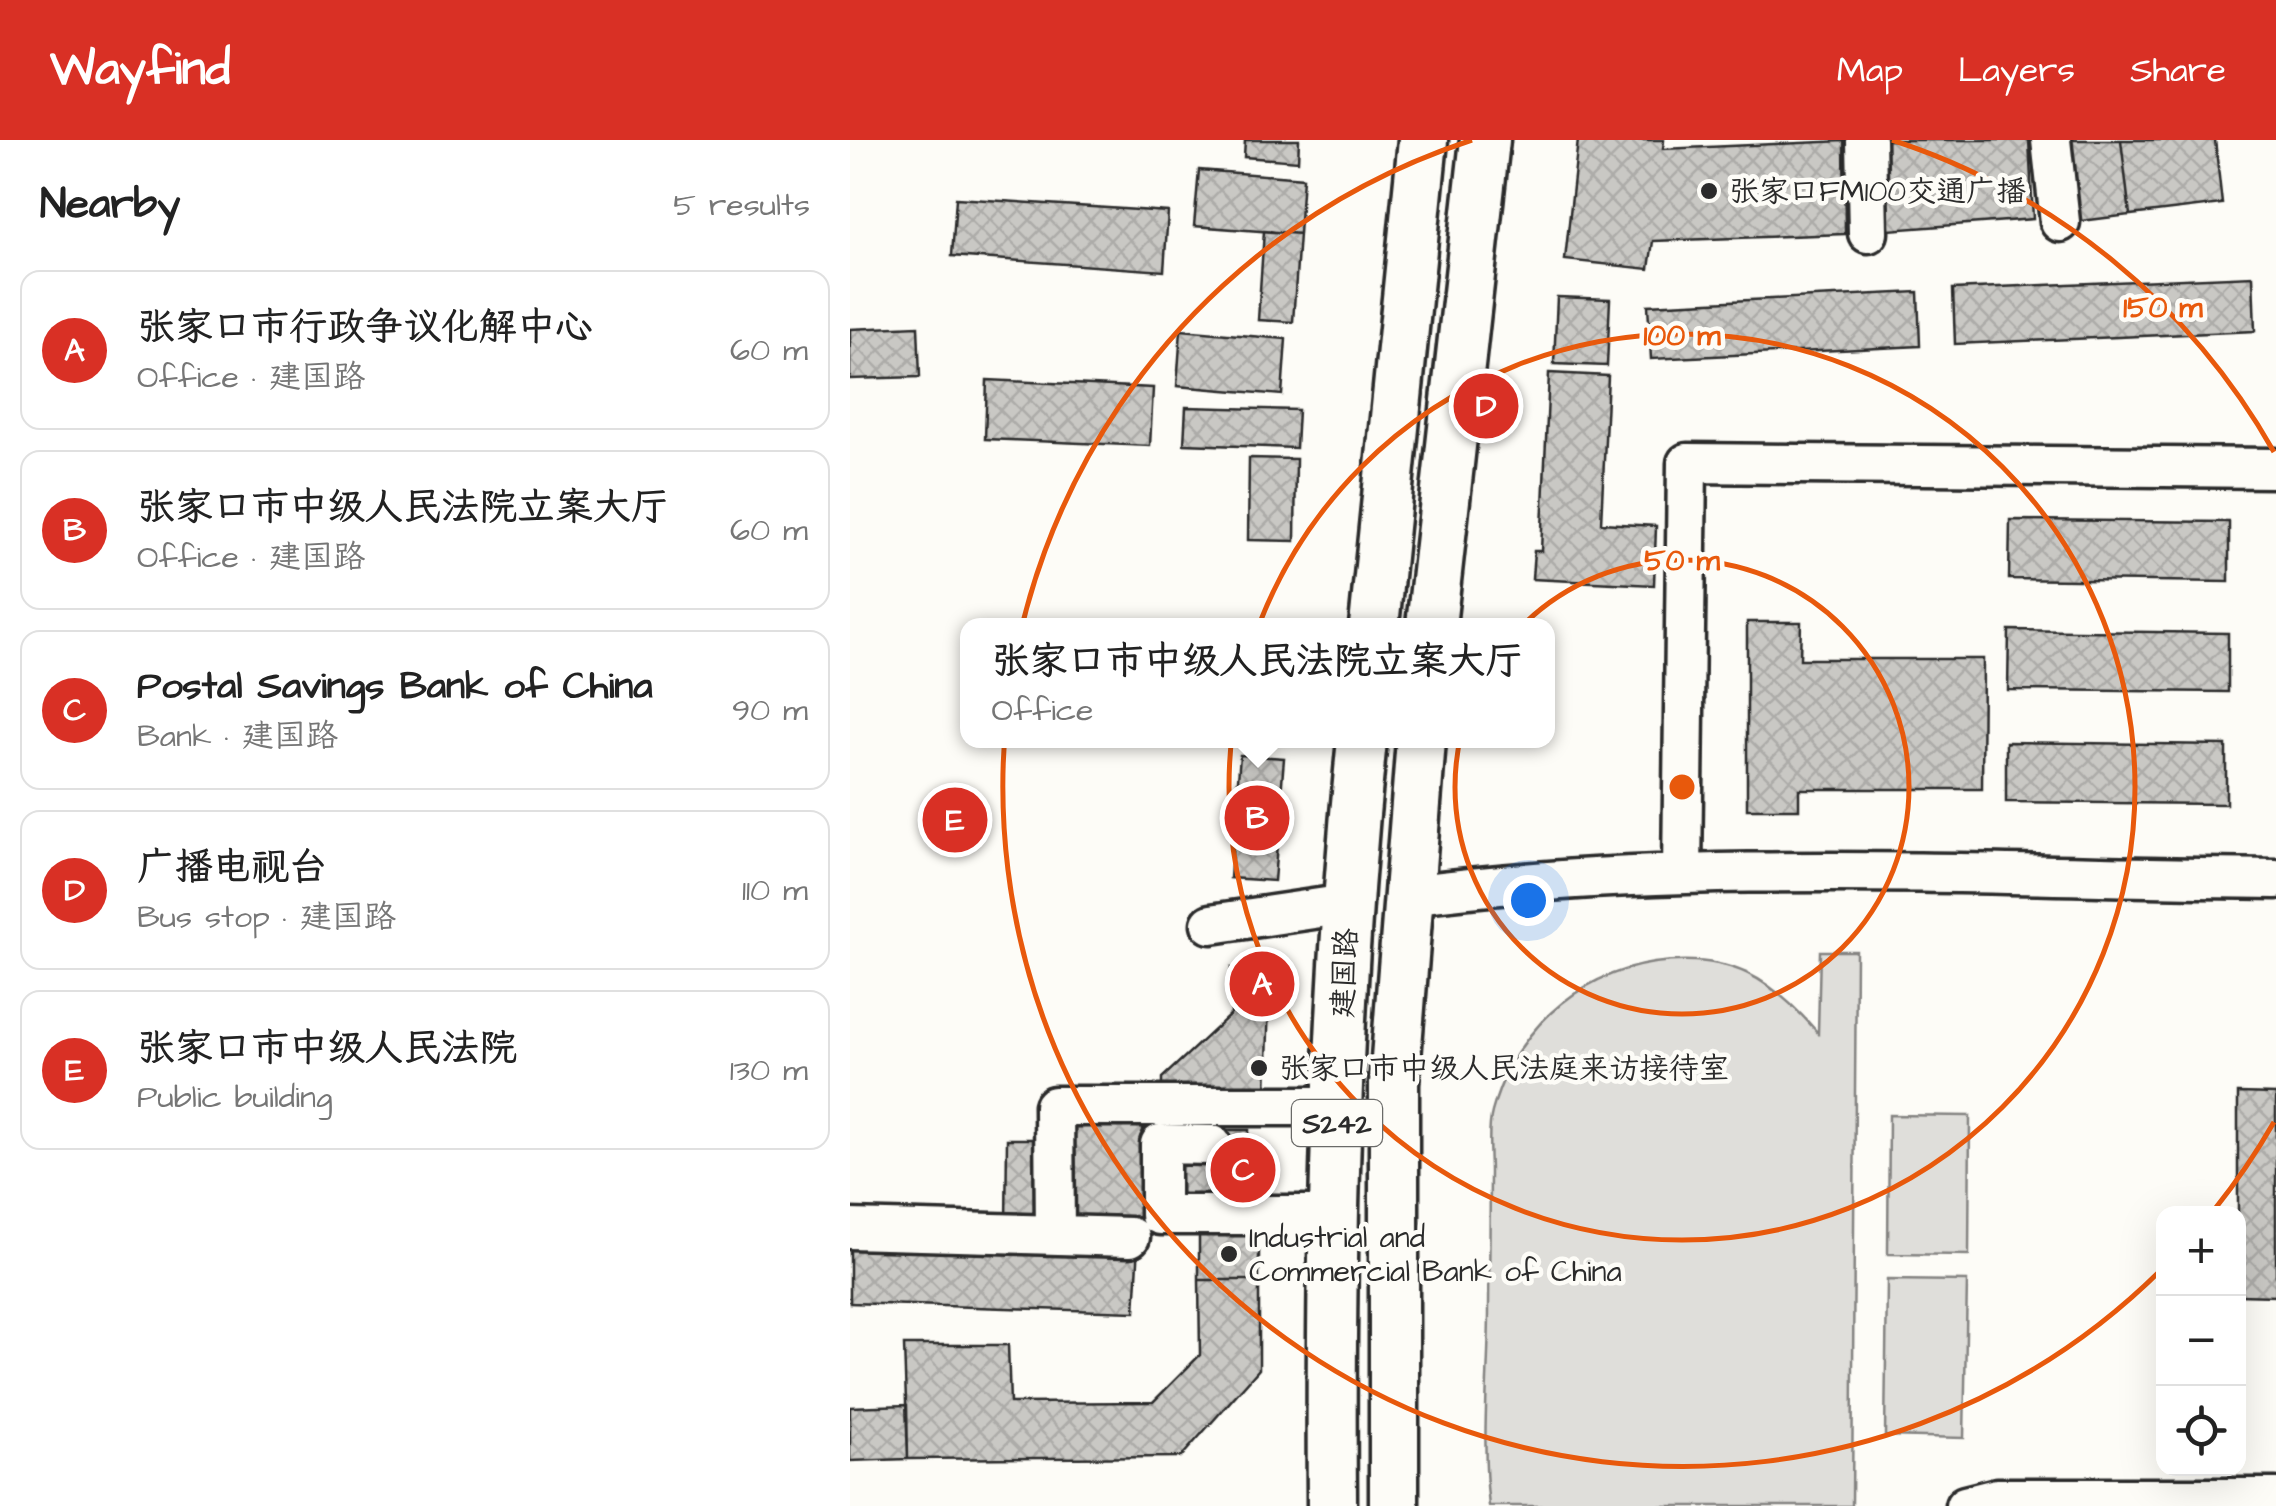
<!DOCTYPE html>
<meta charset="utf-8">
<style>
:root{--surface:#fff;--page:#f6f6f6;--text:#222;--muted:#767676;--line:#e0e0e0;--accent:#d93025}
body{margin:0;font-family:"Architects Daughter","LXGW WenKai TC",sans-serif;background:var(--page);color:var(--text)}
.controls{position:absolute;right:30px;bottom:30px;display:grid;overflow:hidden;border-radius:20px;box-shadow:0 10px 40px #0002}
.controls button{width:90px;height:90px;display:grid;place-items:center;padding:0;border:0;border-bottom:2px solid var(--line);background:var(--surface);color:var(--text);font:50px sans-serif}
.you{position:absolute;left:678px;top:760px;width:35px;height:35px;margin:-25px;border:8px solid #fff;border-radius:50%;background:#1a73e8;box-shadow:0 0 0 15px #1a73e833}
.badge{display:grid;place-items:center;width:65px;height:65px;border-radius:50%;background:var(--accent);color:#fff;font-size:32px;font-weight:700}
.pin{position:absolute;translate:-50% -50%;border:5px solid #fff;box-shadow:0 2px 10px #0006}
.popup{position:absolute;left:110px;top:478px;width:595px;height:130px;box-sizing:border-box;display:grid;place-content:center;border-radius:20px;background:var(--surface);filter:drop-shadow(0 2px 8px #0005);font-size:32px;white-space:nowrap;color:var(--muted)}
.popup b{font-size:38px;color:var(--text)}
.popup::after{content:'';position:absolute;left:50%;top:100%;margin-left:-20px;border:20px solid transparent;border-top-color:var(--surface)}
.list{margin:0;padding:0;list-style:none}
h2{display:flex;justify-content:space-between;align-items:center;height:130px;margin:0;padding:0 40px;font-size:42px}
h2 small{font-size:32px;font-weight:400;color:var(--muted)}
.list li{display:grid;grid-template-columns:65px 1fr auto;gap:30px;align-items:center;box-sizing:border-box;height:160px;margin:0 20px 20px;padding:0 20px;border:2px solid var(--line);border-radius:20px}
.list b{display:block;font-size:38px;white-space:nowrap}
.list p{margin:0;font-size:32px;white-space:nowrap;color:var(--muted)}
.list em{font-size:32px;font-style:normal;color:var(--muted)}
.icon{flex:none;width:55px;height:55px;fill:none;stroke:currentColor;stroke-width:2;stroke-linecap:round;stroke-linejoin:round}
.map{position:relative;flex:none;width:1426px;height:1366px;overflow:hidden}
header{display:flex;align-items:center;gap:60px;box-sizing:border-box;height:140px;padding:0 50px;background:var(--accent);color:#fff}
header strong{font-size:48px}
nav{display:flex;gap:55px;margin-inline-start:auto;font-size:35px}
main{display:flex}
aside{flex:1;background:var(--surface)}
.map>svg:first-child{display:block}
</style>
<header>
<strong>Wayfind</strong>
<nav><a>Map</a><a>Layers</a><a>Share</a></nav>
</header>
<main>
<aside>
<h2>Nearby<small>5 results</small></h2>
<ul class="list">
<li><span class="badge">A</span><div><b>张家口市行政争议化解中心</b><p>Office · 建国路</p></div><em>60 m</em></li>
<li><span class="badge">B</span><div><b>张家口市中级人民法院立案大厅</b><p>Office · 建国路</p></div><em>60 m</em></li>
<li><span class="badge">C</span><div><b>Postal Savings Bank of China</b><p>Bank · 建国路</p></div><em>90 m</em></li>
<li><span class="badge">D</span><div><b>广播电视台</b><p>Bus stop · 建国路</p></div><em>110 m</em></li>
<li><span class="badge">E</span><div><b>张家口市中级人民法院</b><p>Public building</p></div><em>130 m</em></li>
</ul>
</aside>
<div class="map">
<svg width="1426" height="1366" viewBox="0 0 1426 1366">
<defs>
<pattern id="building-cross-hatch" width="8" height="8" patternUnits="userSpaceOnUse" patternTransform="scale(2.5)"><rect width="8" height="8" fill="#c9c8c4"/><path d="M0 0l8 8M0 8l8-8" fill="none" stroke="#adaca9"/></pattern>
</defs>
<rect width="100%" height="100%" fill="#fdfcf7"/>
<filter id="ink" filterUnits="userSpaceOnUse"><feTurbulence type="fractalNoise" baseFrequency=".01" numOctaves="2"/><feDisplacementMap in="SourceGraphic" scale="20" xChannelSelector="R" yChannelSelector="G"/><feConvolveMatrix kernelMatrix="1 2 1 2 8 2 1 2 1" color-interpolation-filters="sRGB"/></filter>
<g filter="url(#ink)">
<!-- garden -->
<path fill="#dfdeda" stroke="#858482" stroke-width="2.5" d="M970,811h36l-4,555h-363c-8,-64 0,-133 0,-197 0,-45 1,-91 1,-136 0,-19 -3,-43 2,-61 21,-78 82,-137 162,-149 76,-11 117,15 164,70z
M1039,975l81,1 -1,139 -81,-1z
M1037,1140l80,1 -3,157 -79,-2z"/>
<!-- building -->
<path fill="url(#building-cross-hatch)" stroke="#2b2b2b" stroke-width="2.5" d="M395,0h54l-1,21 -54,-4z
M728,0h86l-1,9 181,-8 1,93 -192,7 -4,28 -84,-9z
M1034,0h145l4,79 -144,11z
M1213,0h58l9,75 -57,7z
M1271,0h94l7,64 -92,11z
M349,30l104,8 -4,56 -105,-8z
M106,58l212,14 -4,59 -212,-15z
M414,91l35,3 -6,88 -35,-2z
M1403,136l2,55 -300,13 -2,-55z
M1068,152l2,54 -269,13 -3,-54z
M707,157l53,2 -3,67 -53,-2z
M68,186l2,51 -70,2v-50z
M331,190l105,9 -4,56 -105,-9z
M699,233l59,3 -7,147 55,3 -2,59 -122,-6 2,-28h7z
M137,240l166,8 -3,58 -165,-7z
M336,267l112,3 -2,38 -112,-4z
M399,318l47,1 -1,82 -47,-1z
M1160,380l219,2v60l-220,-3z
M897,482h54l-1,37h183l-1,130h-183v20h-52z
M1159,490l219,3v59l-220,-2z
M1156,602l220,3v59l-220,-2z
M390,615l44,3 -10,123 -44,-3z
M381,828l39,2 -4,122h-104v-14l69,-64z
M1388,953l38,1v202l-38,-1z
M220,975h73v109h-72z
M370,990h29l-1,78 -82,-2v-53z
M157,999h33l-1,87h-33z
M349,1088h60v52h-60z
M0,1096l289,8 -4,68 -285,-9z
M349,1140h60v89l-78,88 -273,2 -4,-114h104l2,58 143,-1 47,-47z
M57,1265l1,54 -58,2v-54z"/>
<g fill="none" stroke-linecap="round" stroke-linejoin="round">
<!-- minor casing -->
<g stroke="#2b2b2b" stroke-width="45">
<path id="minor" d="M1016,0l2,93
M1201,0l9,82
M832,734l5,-411 589,5
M558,755c287,-37 580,-19 868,-16
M361,784l136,-20
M362,1005l-52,-1v71h173
M0,1089l280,8
M205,1095l-1,-129h284
M1115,1366l32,-8h279"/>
</g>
<!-- major casing -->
<g stroke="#2b2b2b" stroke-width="55">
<path id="major" d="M524,486l49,-486
M581,486l54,-486
M482,1366c-2,-255 4,-511 30,-766
M544,1366v-422l27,-344"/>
</g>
<!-- minor -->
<use href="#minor" stroke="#fdfcf7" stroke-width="38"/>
<!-- major -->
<use href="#major" stroke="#fdfcf7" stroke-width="48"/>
</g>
</g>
<!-- distance rings -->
<g fill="none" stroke="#e8590c" stroke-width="5">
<circle cx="832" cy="647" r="227"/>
<circle cx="832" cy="647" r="453"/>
<path d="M1424 982A680 680 0 0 1 1364 1070M1313 1128A680 680 0 1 1 622 0M1042 0A680 680 0 0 1 1424 312"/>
</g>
<!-- markers -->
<g fill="#2b2b2b" stroke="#fdfcf7" stroke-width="4">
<circle cx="859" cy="51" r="10"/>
<circle cx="409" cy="928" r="10"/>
<circle cx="379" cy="1114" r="10"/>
</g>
<g text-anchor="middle" stroke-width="9" stroke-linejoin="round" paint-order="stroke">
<!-- shield labels -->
<rect fill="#fdfcf7" stroke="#6a6a68" stroke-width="2.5" x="442" y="960" width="90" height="46" rx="8"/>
<g font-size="28" font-weight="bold" fill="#2b2b2b">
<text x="487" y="993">S242</text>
</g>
<!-- poi labels -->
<g font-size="30" fill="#2b2b2b" stroke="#fdfcf7" text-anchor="start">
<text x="879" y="61">张家口FM100交通广播</text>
<text x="429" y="938">张家口市中级人民法庭来访接待室</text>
<text x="399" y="1107">Industrial and<tspan x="399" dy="34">Commercial Bank of China</tspan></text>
</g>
<!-- street labels -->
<g font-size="30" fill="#2b2b2b" stroke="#fdfcf7">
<text transform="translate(494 833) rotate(-87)" y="10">建国路</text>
</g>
</g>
<circle cx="832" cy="647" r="15" fill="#e8590c" stroke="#fdfcf7" stroke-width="5"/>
<g font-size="30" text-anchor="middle" font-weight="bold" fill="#e8590c" stroke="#fdfcf7" stroke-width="9" stroke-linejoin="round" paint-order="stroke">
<text x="1313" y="177">150 m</text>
<text x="832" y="205">100 m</text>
<text x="832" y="430">50 m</text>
</g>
</svg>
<div class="controls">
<button>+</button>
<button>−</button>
<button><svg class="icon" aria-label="locate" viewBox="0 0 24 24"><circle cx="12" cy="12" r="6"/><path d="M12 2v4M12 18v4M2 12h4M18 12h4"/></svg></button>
</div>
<div class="you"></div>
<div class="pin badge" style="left:412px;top:844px">A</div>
<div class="pin badge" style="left:407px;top:678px">B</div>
<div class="popup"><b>张家口市中级人民法院立案大厅</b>Office</div>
<div class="pin badge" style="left:393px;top:1030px">C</div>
<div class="pin badge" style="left:636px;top:266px">D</div>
<div class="pin badge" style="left:105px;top:680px">E</div>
</div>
</main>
